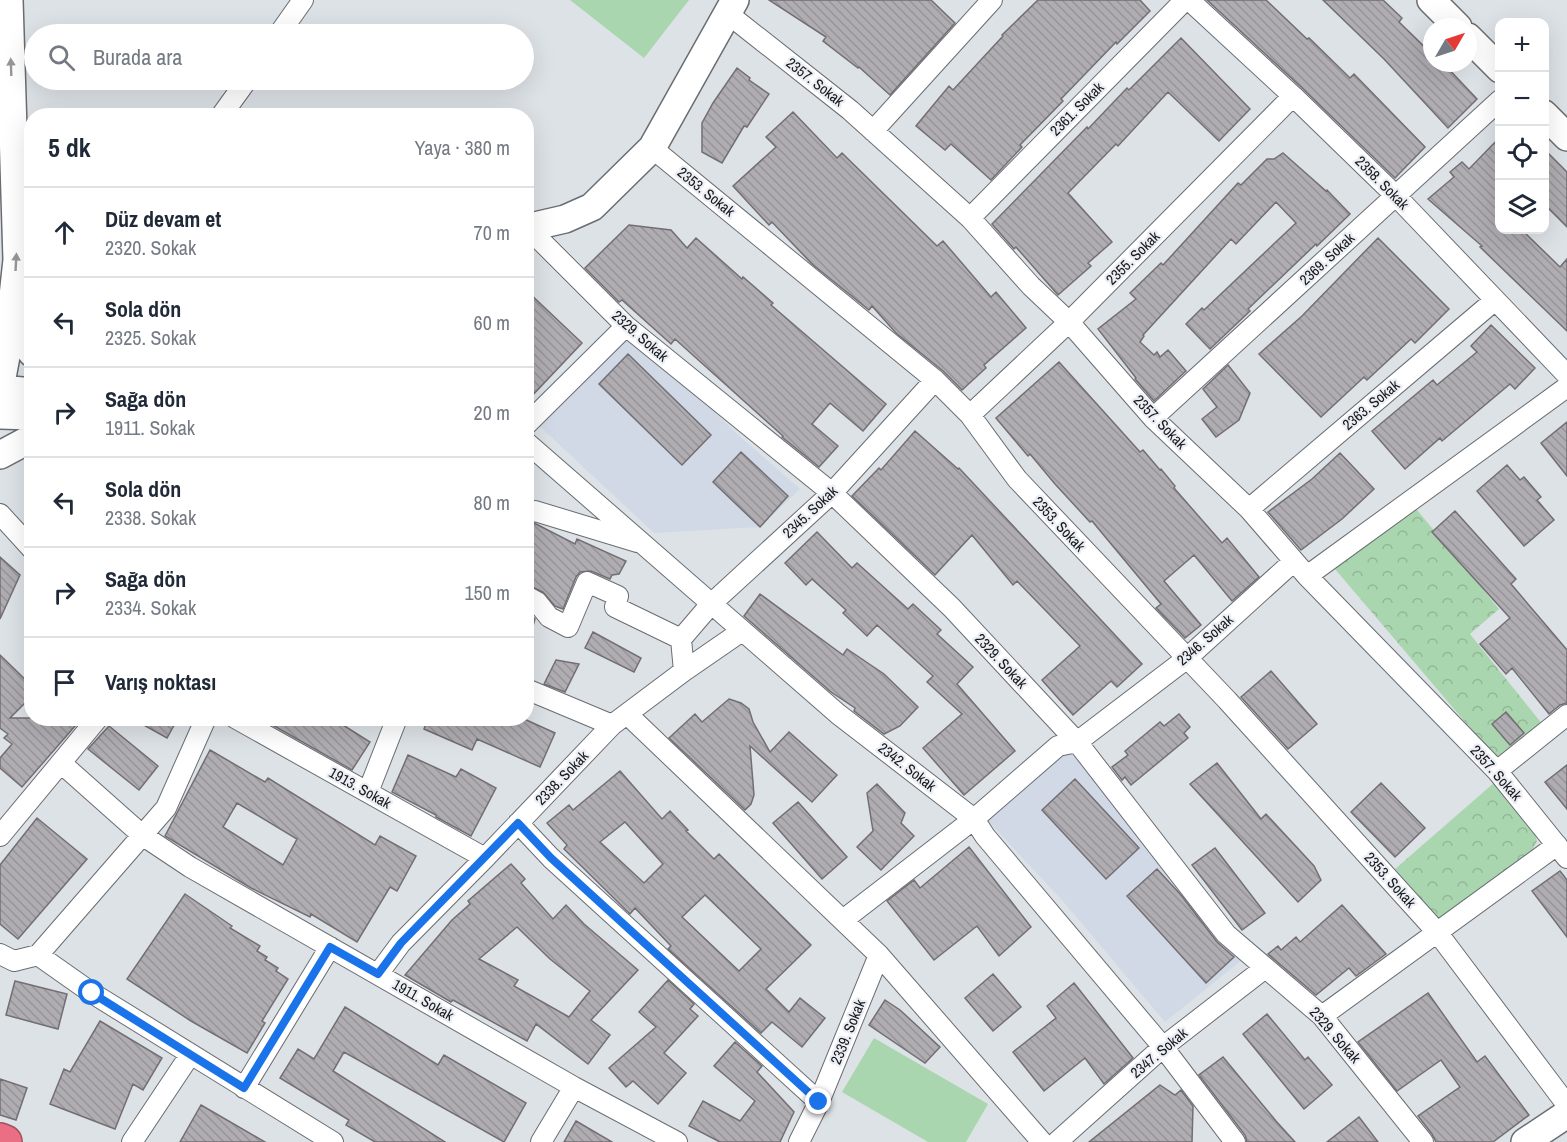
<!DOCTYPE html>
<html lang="tr">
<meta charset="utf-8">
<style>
:root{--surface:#fff;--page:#f6f6f7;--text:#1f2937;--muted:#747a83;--line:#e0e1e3}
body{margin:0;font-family:"Archivo Narrow",sans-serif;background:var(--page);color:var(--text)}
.controls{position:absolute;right:18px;top:18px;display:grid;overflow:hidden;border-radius:12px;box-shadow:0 6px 24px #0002}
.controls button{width:54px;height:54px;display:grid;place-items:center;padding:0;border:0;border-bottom:2px solid var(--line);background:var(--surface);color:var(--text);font:30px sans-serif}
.compass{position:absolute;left:1423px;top:18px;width:54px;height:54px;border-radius:50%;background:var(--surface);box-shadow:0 6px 24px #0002;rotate:51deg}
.stop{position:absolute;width:18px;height:18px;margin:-14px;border:4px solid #1a73e8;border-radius:50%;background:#fff}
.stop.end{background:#1a73e8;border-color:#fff;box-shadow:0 2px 6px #0008}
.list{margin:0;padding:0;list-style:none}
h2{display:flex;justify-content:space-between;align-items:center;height:78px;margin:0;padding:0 24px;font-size:26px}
h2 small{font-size:20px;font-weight:400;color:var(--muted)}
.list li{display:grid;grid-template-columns:39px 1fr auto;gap:18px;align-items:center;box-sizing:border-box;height:90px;padding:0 24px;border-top:2px solid var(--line)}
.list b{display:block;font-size:22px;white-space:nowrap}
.list p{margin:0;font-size:20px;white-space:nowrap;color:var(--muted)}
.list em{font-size:20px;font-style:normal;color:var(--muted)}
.icon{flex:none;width:33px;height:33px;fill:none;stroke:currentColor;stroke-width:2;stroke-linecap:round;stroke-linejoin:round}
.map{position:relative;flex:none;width:1567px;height:1142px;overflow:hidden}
.search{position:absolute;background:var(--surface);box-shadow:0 6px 24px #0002;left:24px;top:24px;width:510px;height:66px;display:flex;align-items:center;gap:15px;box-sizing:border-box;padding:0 21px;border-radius:33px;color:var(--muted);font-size:22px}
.panel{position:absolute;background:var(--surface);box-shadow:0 6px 24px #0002;left:24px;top:108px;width:510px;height:618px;border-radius:24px}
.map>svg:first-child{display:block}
</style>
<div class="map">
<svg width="1567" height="1142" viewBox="0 0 1567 1142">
<defs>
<pattern id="park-crowns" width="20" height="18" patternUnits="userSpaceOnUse" patternTransform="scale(1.5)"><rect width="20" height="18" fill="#aad6af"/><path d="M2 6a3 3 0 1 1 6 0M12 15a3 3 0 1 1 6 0" fill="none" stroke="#92b796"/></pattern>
<pattern id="building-back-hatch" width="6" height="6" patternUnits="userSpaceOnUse" patternTransform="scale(1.5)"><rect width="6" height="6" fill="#b0adb2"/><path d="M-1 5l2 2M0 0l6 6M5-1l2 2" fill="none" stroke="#979498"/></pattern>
</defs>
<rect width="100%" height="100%" fill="#dde2e7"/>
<!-- built -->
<path fill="#d0d9e5" d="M626,326l110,107 64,56 -40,38 -106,6 -121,-113z
M1068,746l185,205 -88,71 -103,-122 -75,-80z"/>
<!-- grass -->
<path fill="#aad6af" d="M570,0h119l-45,58z
M874,1038l114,66 -22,38h-38l-86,-50z"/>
<!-- park -->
<path fill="url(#park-crowns)" d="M1408,499l91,110 -29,25 73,91 -43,38 -171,-201z
M1495,782l40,52 2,7 -5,10 -93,68 -44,-50z"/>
<!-- building -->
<path fill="url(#building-back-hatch)" stroke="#726e74" stroke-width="1.5" fill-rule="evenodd" d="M769,0h162l24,23 -65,72 -31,-28 -1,1 -35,-27 3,-4z
M1038,0h102l10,11 -33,33 -1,-2 -55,57 2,2 -43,44 2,2 -31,33 -40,-36 -6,6 -29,-24 33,-40 4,4 50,-54 -1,-1z
M1207,0h59l41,39 2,-1 41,40 4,-4 71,73 -30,31 -94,-91z
M1323,0h60l19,18 -3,4 33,32v9h11l34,36 -29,29 -64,-69z
M1181,38l69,71 -31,32 -51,-49 -50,54 -2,-2 -48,49 44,49 -24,21 3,3 -33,29 -42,-48 -2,2 -22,-25 95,-97 1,2 39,-41 2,2z
M737,68l13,10 -1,2 20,14 -22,33 -3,-1 -22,37 -20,-11v-29l11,-20z
M793,112l44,46 5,-5 95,93 6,-5 48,56 5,-5 30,36 -42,37 2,3 -24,22 -19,-19 -47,-38 -24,-27 -3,4 -57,-46 -40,-42 -3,3 -36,-39 43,-39 -10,-10z
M1500,137v93h22l38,37 7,-8v72l-87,-84 2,-1 -54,-47 26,-22 -4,-5 12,-10 7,7z
M1545,150l22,22v55l-22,-22z
M1283,153l43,38 1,-1 23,24 -33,32 -1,-2 -68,65 2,2 -40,38 -24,-25 16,-16 2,2 92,-87 -20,-21 -40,42 -5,-5 -88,96 1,1 -4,6 14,13 3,-3 3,5 8,-7 18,21 -32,30 -19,-22 1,-1 -38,-49 38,-30 -6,-6 31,-30 2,2 75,-82 3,2 26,-26h7z
M629,225l42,5 16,18 9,-10 46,41 1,-2 30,26 -2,2 115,99 -23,27 -33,-28 -18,21 26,22 -19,21 -37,-30 1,-1 -108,-97 -4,5 -49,-44 -3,2 -34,-34z
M1378,238l71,71 -34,34 -4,-4 -44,41 -3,-3 -43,40 -62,-63 43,-38z
M526,290l56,53 -56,59z
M1491,325l44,43 -20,21 -5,-5 -68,57 -2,-3 -35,31 -33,-38 61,-51 4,5 40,-33 -6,-6z
M628,354l83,81 -29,30 -83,-81z
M1059,362l81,90 3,-2 17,20 1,-1 14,17 -1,2 48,55 5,-5 32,39 -27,24 -38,-46 -30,26 37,44 -16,13 -29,-30 5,-4 -69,-83 -2,1 -35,-38 -25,-30 -2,2 -32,-38z
M1228,365l22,28 -11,27 -23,17 -14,-18 15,-12 -14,-18z
M1567,422v54l-26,-33z
M915,431l43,38 1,-1 183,196 -25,23 -6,-6 -38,34 -31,-35 38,-34 -63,-65 -4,4 -41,-50 -37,40 -83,-79 27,-28 2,2z
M741,452l47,44 -28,31 -47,-45z
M1340,453l34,36 -32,30 -41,31 -33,-38 44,-33z
M1507,465l13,15 4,-3 17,20 -4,3 17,20 -30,26 -47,-55z
M1455,511l61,68 -5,5 56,66v53l-7,2 -11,9 -37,-46 -6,6 -26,-30 30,-26 -78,-86z
M534,523l41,21 2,-5 49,22 -7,13 -7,1 -2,4 -19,-8 -11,1 -4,5 -13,32 -8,-3 -12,-14 -17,-8v-59z
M817,532l35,36 5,-5 51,46 5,-5 28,26 -4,4 36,33 -16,17 58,67 -51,44 -41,-47 39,-34 -35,-32 6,-6 -56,-51 -10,11 -24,-23 3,-3 -34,-31 -6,6 -21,-22z
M0,557l20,18 -20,44z
M760,594l83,61 4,-6 37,25 34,33 -18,19 -16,8 -30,-23 1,-3 -24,-16 -87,-76z
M526,610l9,9 -5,18h-4z
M593,632l48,26 -7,14 -49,-24z
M0,655l32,31v10l-22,22h72l-60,69 -22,-19v-10l12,-14 -8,-6 4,-4 -8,-6z
M556,660l23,4 -14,28 -21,-8z
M1271,671l46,53 -29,25 -47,-52z
M729,699l12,4 8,6 4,13 17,30 19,-20 48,43 -25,27 -62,-56 4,49 -3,9 -6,6 -76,-72 26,-24 7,8z
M1506,712l18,21 -14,12 -18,-21z
M1179,714l11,13 -6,6 4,5 -57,47 -6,-8 -3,3 -10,-13 16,-12 -3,-4 35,-29 4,4z
M131,718h47l-11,20z
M260,718h72l38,24 -18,28z
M428,718h94l33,15 -15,34 -63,-28 -5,11 -48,-21z
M109,726l49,40 -19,24 -51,-41z
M210,750l55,32 3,-4 107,67 5,-9 36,20 -19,35 -7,-4 -33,55 -46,-28 -1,3 -59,-29 -86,-52zM237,803l60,36 -14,26 -60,-38z
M408,755l48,22 5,-8 35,19 -25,48 -35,-19v-2l-44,-23z
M1217,763l44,56 5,-5 48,52 7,14 -23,22 -108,-118z
M1567,765v44l-22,-27z
M620,771l42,48 8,-8 18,19 -2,1 28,28 5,-5 92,91 -45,44 23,23 11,-14 25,20 -23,29 -30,-25 -11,11 -93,-84 3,-3 -36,-38 -5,6 -66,-65 3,-4 -20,-22 22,-18 4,5zM625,822l38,42 -19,19 -44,-41zM705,895l56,54 -22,22 -57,-54z
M1075,779l64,69 -33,31 -64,-69z
M1381,783l44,45 -30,29 -44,-45z
M877,784l28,29 -4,10 13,13 -33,34 -24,-23 16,-16 -6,-38z
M798,802l49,55 -25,22 -49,-56z
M37,818l50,41 -69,80 -18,-15v-59z
M969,847l62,80 -32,29 -22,-30 -43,34 -47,-59 27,-21 6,8z
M1215,848l50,65 -23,17 -50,-65z
M511,864l14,15 -4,4 32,36 13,-14 18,19 54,46 -47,50 19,15 -22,29 -52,-40 -9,17 -74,-41 -2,2 -46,-27 47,-55 18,-16 -2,-3zM517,927l33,32 40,32 -21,26 -55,-31 4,-6 -39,-21z
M1157,869l24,26 36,47 17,15 -28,26 -79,-87z
M1560,871l7,9v57l-35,-46z
M185,894l47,32 -2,2 30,18 -3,5 10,6 -2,3 13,8 -2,3 12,8 -26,42 3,2 -18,30 -56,-32 -64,-42z
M1342,905l44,49 -30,22 -7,-8 -33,27 -48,-41 10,-8 3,4 15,-13 4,5z
M993,974l28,33 -28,24 -28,-33z
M668,980l26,24 -4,5 8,7 -34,37 22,20 -28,31 -25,-23 -7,6 -17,-19 47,-41 -17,-15z
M15,981l52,13 -9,35 -52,-14z
M1074,983l59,75 -29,26 -19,-26 -41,33 -31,-39 43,-34 -9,-12z
M1428,993l49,69 8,-6 44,59 -36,27h-57l-4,-8 -14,-18 42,-29 -19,-27 -44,31 -39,-49z
M885,1000l15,10 40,37 -15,16 -56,-38z
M345,1007l93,58 6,-10 82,48 -22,39 -160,-90 -11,19 112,71h-70l-29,-17 3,-5 -69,-42 18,-29 16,10z
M1267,1014l38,46 3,-3 24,28 -28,24 -61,-75z
M100,1021l62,37 -19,32 -10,-6 -18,45 -65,-25 14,-35 6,3z
M735,1042l27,24 -5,6 37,40 -14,30h-60l-31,-16 14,-25 37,20 15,-20 -41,-35z
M1223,1057l53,64 19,21h-48l-2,-7 -46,-60z
M0,1079l27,9 -11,32 -16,-5z
M1160,1085l15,10 6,-5 12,16 -1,36h-103z
M201,1105l64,37h-85z
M1359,1117l19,25h-51z
M576,1121l36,21h-48z"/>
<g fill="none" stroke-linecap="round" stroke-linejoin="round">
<!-- street casing -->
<g stroke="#696d72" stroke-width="22">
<path id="street" d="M1189,0l104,96 103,100 171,179
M727,13l123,97 120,108 61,68 38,36 84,96 96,91 58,67 190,195 70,87
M279,34l24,-34
M221,116l26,-36
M873,131l119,-131
M652,148l283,232 35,35 47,64 210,221 210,232 130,173
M970,218l215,-218
M528,228l98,98 206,167 120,115 125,134 149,192 96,82 101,126
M970,415l99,-93 224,-226
M1153,418l347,-318
M526,425l100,-99
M526,442l312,272 136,105 11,17 178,211 72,95
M1249,509l245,-208
M526,513l9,-2 102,31
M0,514l32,35
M526,596l11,6 12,15 19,10 19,-45 31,14 -3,11 66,32 3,32
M681,639l30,-35 121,-111 103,-113
M526,689l86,36
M627,714l252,241 163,187
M235,718l250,140
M61,763l81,72 48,32 384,220 103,55
M1497,771l70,-56
M368,792l29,-74
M518,823l33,35 268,244
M0,836l98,-118
M843,920l131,-101 84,-73 19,-4 109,-83 108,-98 13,15 260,-189
M0,954l14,7 24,-6 54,38 241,149
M38,955l128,-147 40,-90
M378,974l23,-31 84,-85 127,-133 72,-54 58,-40
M1322,1016l235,-171
M244,1088l86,-141
M132,1142l58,-87
M541,1142l33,-55
M799,1142l20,-40 60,-147
M1057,1142l106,-95 102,-79"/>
</g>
<!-- secondary casing -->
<g stroke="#696d72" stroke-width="30">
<path id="secondary" d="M1431,0l27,27
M1468,37l32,32
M1544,114l23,23
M526,228l39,-9 27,-12 60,-59 83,-148
M14,314l6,23 12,16
M1,383l6,-32 10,-91 -8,-260
M2,389l30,3
M0,415l32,1
M0,455l32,-17
M1525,1142l42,-28"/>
</g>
<!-- highway casing -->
<g stroke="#a0515f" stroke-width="36">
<path id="highway" d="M0,1140l5,2"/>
</g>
<!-- street -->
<use href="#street" stroke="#fff" stroke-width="20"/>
<!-- secondary -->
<use href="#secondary" stroke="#fff" stroke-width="27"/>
<!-- highway -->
<use href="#highway" stroke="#ea6f84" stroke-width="33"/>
</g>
<!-- one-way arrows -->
<defs><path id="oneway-solid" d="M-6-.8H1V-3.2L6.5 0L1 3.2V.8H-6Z" transform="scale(1.5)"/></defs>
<g fill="#979798">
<use href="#oneway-solid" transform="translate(11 67) rotate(-92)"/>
<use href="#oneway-solid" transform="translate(16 262) rotate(-87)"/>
</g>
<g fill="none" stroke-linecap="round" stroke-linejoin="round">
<!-- route -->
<path stroke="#1a73e8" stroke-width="8" d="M92,993l152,95 86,-141 48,27 23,-31 117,-120 33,35 268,244"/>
</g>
<g text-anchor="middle" stroke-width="4.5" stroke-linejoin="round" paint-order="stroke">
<!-- street labels -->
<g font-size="15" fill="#17181a" stroke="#ebeff5">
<text transform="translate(815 82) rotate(38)" y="5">2357. Sokak</text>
<text transform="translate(1077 109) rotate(-45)" y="5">2361. Sokak</text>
<text transform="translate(1382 183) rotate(45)" y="5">2358. Sokak</text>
<text transform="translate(706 192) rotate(39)" y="5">2353. Sokak</text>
<text transform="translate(1133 258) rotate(-45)" y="5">2355. Sokak</text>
<text transform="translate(1327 259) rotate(-43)" y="5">2369. Sokak</text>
<text transform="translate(640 336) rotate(41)" y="5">2329. Sokak</text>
<text transform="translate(1371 405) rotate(-40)" y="5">2363. Sokak</text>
<text transform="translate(1160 422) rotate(46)" y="5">2357. Sokak</text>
<text transform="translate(810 512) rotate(-43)" y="5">2345. Sokak</text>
<text transform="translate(1059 524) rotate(47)" y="5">2353. Sokak</text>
<text transform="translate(1205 640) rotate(-41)" y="5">2346. Sokak</text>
<text transform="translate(1001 661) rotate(47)" y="5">2329. Sokak</text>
<text transform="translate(907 767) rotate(38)" y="5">2342. Sokak</text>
<text transform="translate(1496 773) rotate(48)" y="5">2357. Sokak</text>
<text transform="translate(562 778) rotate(-46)" y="5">2338. Sokak</text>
<text transform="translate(360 788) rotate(29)" y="5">1913. Sokak</text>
<text transform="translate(1390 880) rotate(48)" y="5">2353. Sokak</text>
<text transform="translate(423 1000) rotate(30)" y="5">1911. Sokak</text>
<text transform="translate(848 1032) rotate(-68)" y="5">2339. Sokak</text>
<text transform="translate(1335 1035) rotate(49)" y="5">2329. Sokak</text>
<text transform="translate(1159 1053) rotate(-40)" y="5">2347. Sokak</text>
</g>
</g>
</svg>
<div class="controls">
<button>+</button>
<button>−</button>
<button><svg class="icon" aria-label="locate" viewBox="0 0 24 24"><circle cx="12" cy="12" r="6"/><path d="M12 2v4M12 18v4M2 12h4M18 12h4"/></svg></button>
<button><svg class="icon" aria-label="layers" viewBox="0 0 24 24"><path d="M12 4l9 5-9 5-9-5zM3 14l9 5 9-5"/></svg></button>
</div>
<svg class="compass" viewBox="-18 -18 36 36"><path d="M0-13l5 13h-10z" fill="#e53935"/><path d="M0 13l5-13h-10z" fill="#747a83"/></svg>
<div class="stop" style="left:92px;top:993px"></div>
<div class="stop end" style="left:819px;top:1102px"></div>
<div class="search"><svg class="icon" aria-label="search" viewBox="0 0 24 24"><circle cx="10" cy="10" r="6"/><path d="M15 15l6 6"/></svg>Burada ara</div>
<section class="panel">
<h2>5 dk<small>Yaya · 380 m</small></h2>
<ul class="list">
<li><svg class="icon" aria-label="ahead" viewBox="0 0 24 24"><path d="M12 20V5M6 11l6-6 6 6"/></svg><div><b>Düz devam et</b><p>2320. Sokak</p></div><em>70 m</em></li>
<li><svg class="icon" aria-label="left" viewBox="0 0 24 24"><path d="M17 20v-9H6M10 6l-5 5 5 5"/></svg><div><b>Sola dön</b><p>2325. Sokak</p></div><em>60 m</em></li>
<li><svg class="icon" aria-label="right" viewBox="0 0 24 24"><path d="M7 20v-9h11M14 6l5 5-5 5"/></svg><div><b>Sağa dön</b><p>1911. Sokak</p></div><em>20 m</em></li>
<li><svg class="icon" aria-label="left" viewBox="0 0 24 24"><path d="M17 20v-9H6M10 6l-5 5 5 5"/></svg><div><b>Sola dön</b><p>2338. Sokak</p></div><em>80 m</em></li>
<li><svg class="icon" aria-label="right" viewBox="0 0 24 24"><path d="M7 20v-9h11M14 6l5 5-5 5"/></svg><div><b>Sağa dön</b><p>2334. Sokak</p></div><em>150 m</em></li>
<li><svg class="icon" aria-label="arrive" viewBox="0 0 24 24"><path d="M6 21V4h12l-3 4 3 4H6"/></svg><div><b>Varış noktası</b></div></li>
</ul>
</section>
</div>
